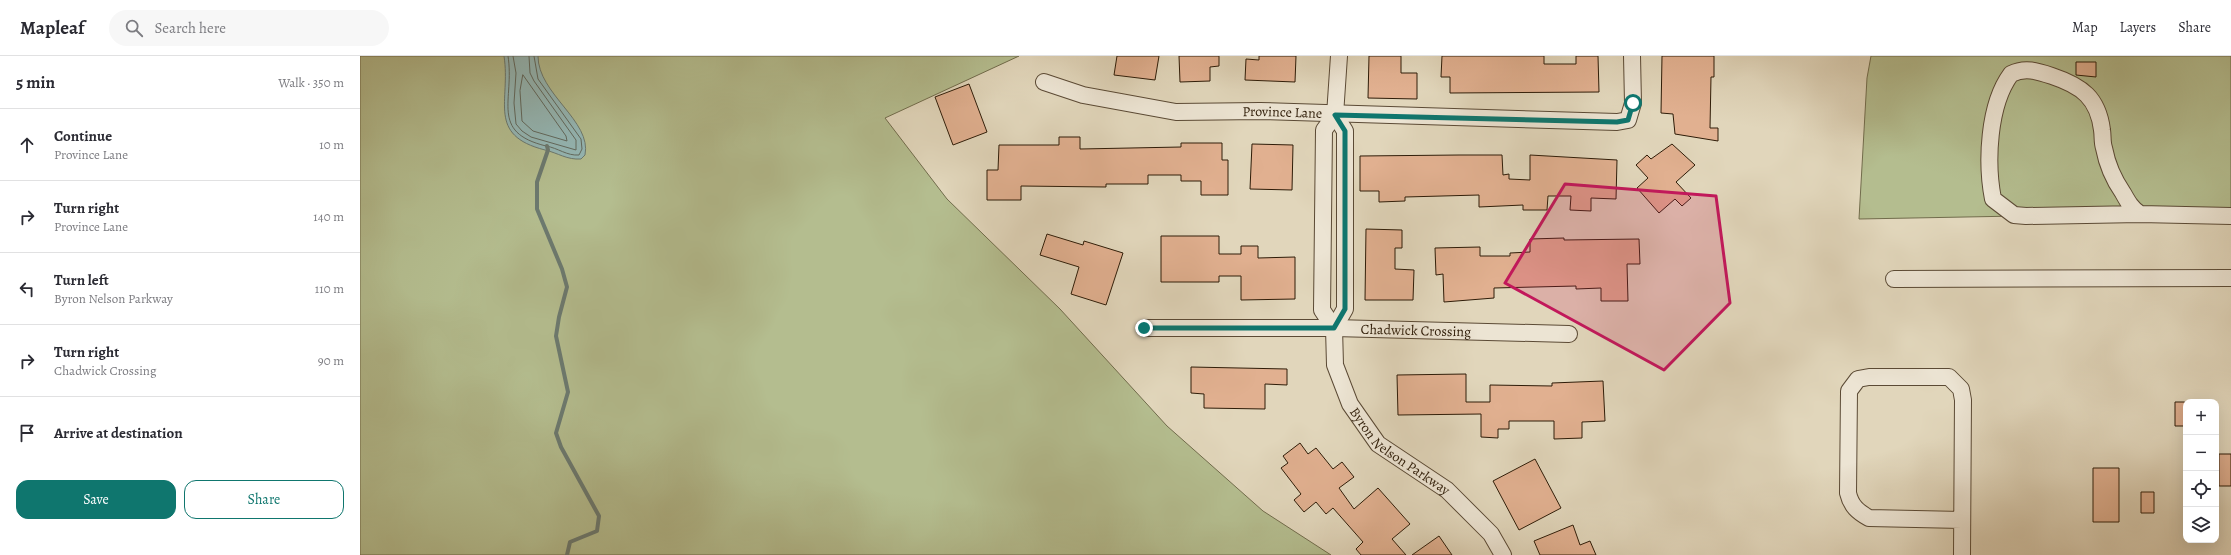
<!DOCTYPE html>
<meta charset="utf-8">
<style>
:root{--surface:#fff;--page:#f7f7f7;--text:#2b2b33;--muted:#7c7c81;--line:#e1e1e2;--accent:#0f766e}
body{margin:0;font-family:Alegreya,serif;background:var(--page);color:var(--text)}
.controls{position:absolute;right:12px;bottom:12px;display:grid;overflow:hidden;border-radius:8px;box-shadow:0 4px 16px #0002}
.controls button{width:36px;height:36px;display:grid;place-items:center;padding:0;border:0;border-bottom:1px solid var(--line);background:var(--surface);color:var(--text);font:20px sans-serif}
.stop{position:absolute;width:12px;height:12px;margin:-9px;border:3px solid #0f766e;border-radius:50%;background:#fff}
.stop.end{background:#0f766e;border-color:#fff;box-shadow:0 1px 4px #0008}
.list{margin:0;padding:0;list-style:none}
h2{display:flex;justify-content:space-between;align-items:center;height:52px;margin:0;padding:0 16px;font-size:17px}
h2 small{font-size:13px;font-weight:400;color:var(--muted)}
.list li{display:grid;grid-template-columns:26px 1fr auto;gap:12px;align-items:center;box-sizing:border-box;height:72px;padding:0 16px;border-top:1px solid var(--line)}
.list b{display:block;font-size:15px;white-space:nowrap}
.list p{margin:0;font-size:13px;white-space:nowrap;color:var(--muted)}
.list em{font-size:13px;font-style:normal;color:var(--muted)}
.actions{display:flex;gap:8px;padding:12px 16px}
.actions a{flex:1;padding:9px 0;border:1px solid var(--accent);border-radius:12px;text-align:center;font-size:14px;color:var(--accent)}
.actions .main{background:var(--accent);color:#fff}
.icon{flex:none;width:22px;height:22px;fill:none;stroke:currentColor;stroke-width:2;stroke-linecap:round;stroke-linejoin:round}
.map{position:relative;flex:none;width:1871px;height:499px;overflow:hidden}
header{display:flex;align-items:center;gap:24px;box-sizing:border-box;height:56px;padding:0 20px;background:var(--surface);border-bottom:1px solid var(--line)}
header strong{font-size:19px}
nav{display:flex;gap:22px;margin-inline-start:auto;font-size:14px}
.search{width:280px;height:36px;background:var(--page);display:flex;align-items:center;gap:10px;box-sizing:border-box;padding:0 14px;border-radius:22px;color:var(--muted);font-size:15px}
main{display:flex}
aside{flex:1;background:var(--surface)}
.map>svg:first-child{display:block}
</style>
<header>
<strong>Mapleaf</strong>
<div class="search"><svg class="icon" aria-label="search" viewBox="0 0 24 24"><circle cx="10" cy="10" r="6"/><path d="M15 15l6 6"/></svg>Search here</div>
<nav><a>Map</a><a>Layers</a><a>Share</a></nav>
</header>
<main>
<aside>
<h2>5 min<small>Walk · 350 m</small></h2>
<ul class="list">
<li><svg class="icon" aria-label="ahead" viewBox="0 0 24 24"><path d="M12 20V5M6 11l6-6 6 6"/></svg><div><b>Continue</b><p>Province Lane</p></div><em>10 m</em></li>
<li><svg class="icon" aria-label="right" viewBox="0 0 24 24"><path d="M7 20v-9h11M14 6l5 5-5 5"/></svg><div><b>Turn right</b><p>Province Lane</p></div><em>140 m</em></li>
<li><svg class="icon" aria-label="left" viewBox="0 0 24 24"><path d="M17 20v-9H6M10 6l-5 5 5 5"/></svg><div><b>Turn left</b><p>Byron Nelson Parkway</p></div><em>110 m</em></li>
<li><svg class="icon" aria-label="right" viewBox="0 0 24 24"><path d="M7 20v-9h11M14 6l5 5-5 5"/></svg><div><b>Turn right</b><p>Chadwick Crossing</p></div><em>90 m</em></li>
<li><svg class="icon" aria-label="arrive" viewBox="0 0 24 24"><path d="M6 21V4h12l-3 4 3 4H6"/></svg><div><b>Arrive at destination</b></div></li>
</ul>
<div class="actions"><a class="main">Save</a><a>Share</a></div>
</aside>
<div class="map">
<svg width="1871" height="499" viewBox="0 0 1871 499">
<rect width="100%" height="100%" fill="#e1d6bb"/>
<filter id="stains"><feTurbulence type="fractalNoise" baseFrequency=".005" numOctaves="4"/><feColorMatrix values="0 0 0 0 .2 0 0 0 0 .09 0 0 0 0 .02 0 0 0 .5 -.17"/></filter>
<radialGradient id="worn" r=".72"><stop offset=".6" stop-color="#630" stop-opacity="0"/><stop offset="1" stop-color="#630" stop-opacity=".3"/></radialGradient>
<!-- green -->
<path fill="#b4bd8f" stroke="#716c4c" d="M0,0h659l-134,62 62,81 113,110 107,117 96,85 68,44h-971z
M1511,0h360v156l-372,7 8,-141z"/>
<!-- water -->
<path fill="#95b8b6" stroke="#6c7a70" d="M144,0h34c0,38 54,65 47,99l-4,4c-14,1 -23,-6 -36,-9 -59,-15 -34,-49 -41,-94z"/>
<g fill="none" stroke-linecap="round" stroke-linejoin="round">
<!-- shore -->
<path stroke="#626a5f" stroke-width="1" d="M148,0c7,44 -19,76 38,90 12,2 21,10 33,9l3,-6 -1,-10 -43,-60 -4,-23
M153,0l3,17 -2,30 2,21 6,7 9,6 45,13v-10l-42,-59 -4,-8 -1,-17
M163,19l43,61 1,5 -34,-10 -11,-10 -2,-30z"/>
<!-- stream -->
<path stroke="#6c7a70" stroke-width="4" d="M187,90l1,4 -11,32v27l25,60 5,18 -8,30 -3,19 12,56 -12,41 5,14 38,69 -2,15 -27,11 -3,13"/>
</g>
<!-- building -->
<path fill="#e1b090" stroke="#2e1c08" d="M757,0h42l-4,24 -41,-5z
M819,0h40v10l-9,1v14l-30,1z
M899,0h37l-1,26 -50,-2 1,-21 13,1z
M1009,0h32v17h16v26l-49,-1z
M1082,0h102v8h32v-8h22l1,36 -149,1v-16h-9z
M1302,0h52v21h-3l-1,51h8v13l-43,-7 -2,-20 -12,-1z
M1716,6h20v15l-20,-2z
M609,28l18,48 -34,13 -18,-48z
M699,81h21v12l101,-2v-4h41v17h6v35h-27v-14h-20v-6h-33v9h-42v3l-85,-1v14h-34v-30h11l1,-25h60z
M892,88l41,1 -1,45 -42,-1z
M1312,88l23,21 -19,17 15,16 -9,8 -7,-7 -16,14 -22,-25 11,-10 -12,-13 11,-10 4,4z
M1099,99h43l1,20 6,-1v5l21,1v-25l87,5 -1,39 -25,-1v13l-21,-1 1,-14h-23l-1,14h-24v-5l-44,2v-12l-74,2v4l-26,1v-11h-19v-35z
M1006,173l36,1v18h-7v21l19,1 -1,30h-48z
M687,178l36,11 1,-4 39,12 -17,52 -35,-11 8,-27 -39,-12z
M801,180h58v18h22v-8h17v12l37,-1v42l-54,1v-24h-22v6h-58z
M1204,182v2l75,-1 1,25h-13l1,37h-27v-13l-25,1v-3l-82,2v10l-50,4 -1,-28 -7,1 -1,-27 45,-1v9h30v-3l20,-1v-13z
M831,311l96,2v16l-22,-1v25l-61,-1v-14l-13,-1z
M1106,318v28h24v-17l62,1v-3l51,-2 2,40 -23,1v16l-28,1v-18h-45v8h-11v9l-17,-1v-23l-83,1 -1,-40z
M1815,346h11v24h-11z
M940,387l8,11 8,-6 17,21 9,-7 12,15 -15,11 15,21 24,-21 32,36 -18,15 14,16h-45l-5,-6 7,-7 -30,-34 -7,6 -10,-12 -12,10 -10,-12 7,-6 -20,-26 7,-5 -5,-7z
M1859,398h12v32h-12z
M1175,403l26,49 -42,22 -26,-49z
M1733,412h26v54h-26z
M1781,436h13v21h-13z
M1213,469l7,20 10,-4 6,14h-56l-6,-14z
M1079,480l13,19h-40z"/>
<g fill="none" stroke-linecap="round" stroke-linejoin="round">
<!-- minor casing -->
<g stroke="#5b4a35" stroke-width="18">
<g id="minor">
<path id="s1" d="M979,0l-4,59 -11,15 -2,180 12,18 1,37 15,39 28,40 69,46 44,44 12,21"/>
<path id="s2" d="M684,26l39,13 93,17 84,-1 357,11 11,-2 5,-17 -1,-47"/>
<path d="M1780,158c-8,-5 -12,-12 -17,-21 -9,-13 -16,-29 -19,-45 -2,-6 -1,-12 -2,-18 -4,-32 -20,-44 -50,-54 -15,-5 -27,-9 -41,-2 -23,31 -25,89 -18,125l21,16 12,1 114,-2 91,2"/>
<path d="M1534,223l337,-1"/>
<path id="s3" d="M784,272h190l235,6"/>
<path d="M974,272l11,-19v-178l-10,-16"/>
<path d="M1602,499l1,-155 -2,-11 -12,-12h-80l-11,2 -9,12 -1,102c3,13 10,19 21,25l93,2"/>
</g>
</g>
<!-- minor -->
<use href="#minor" stroke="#ece4d3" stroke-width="16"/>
</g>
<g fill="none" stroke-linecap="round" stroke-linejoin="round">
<!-- route -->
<path stroke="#0f766e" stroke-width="5" d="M784,272h190l11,-19v-178l-10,-16 282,7 11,-2 5,-17"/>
</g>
<!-- marked area -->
<path fill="#c2185b" fill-opacity="0.2" stroke="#c2185b" stroke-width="3" stroke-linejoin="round" d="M1205,128l151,12 14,107 -66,67 -159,-87z"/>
<g text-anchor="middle" stroke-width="3.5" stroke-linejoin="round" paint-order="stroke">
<!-- street labels -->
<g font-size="14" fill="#2e1c08" stroke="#ece4d3">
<text dy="5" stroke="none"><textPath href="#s2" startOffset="242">Province Lane</textPath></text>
<text dy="5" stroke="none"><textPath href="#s3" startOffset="272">Chadwick Crossing</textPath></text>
<text dy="5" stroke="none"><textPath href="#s1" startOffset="428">Byron Nelson Parkway</textPath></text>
</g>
</g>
<rect width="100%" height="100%" filter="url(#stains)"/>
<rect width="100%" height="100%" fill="url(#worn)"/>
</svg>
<div class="controls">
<button>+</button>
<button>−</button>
<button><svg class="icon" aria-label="locate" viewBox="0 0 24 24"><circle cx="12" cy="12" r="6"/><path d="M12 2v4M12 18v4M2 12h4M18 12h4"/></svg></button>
<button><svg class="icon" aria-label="layers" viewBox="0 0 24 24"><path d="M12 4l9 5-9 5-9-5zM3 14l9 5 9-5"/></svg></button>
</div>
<div class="stop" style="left:1273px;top:47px"></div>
<div class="stop end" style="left:784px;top:272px"></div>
</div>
</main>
